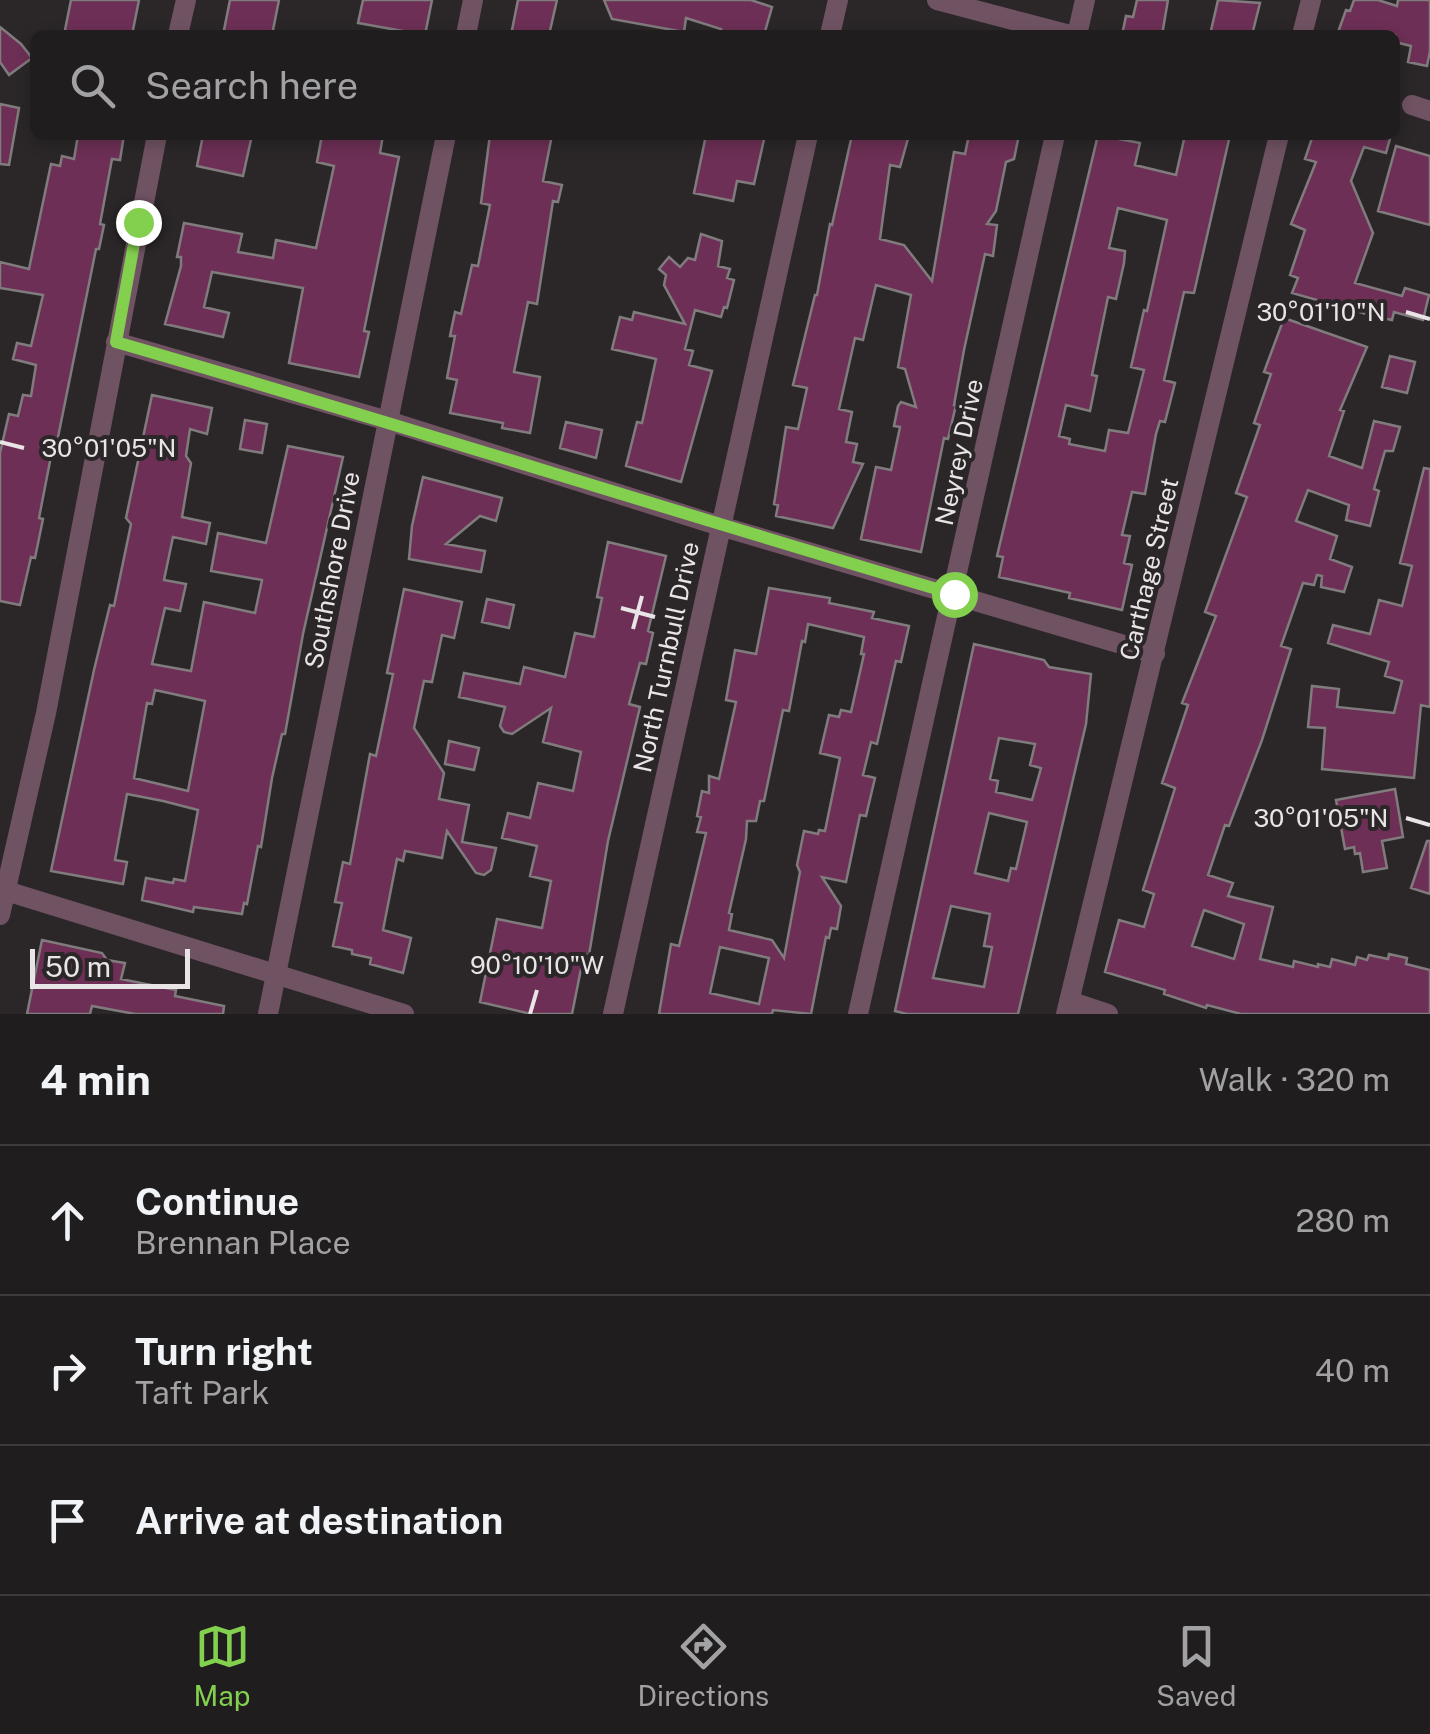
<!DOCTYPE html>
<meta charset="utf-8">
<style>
:root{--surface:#201d1f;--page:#282628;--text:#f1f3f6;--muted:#a2a2a4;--line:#3d3b3d;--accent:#83d04f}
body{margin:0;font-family:"Public Sans",sans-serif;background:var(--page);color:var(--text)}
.scale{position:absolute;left:30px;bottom:25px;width:160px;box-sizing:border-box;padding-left:10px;border:5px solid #e9e5e7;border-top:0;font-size:28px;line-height:35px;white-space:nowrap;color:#e9e5e7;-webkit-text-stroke:8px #2b2729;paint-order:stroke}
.stop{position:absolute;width:30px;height:30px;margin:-22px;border:8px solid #83d04f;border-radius:50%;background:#fff}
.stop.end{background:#83d04f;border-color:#fff;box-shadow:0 2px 10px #0008}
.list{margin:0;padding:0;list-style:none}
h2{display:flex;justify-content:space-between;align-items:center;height:130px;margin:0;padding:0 40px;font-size:42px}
h2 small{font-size:32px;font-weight:400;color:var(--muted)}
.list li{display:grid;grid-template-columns:65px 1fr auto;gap:30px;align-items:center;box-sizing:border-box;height:150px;padding:0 40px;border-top:2px solid var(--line)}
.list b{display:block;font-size:38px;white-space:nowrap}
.list p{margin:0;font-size:32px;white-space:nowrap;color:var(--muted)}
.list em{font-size:32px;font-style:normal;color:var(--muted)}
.icon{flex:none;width:55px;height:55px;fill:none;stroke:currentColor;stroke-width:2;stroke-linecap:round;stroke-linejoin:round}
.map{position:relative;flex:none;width:1430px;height:1014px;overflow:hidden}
.search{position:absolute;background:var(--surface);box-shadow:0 5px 15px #0003;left:30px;right:30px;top:30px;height:110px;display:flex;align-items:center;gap:25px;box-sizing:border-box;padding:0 35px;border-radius:15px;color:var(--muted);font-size:38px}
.sheet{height:580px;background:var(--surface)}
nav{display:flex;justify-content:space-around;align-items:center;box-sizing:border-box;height:140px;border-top:2px solid var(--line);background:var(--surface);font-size:28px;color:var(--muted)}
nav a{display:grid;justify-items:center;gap:5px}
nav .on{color:var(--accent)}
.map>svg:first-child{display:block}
</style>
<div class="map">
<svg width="1430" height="1014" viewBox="0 0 1430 1014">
<rect width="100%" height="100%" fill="#2b2729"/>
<!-- building -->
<path fill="#6d2f55" stroke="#807b7d" stroke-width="2.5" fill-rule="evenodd" d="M71,0h68l-7,35h-68z
M230,0h49l-7,35h-49z
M363,0h69l-7,35 -67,-12z
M518,0h39l-8,35h-38z
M604,0h147l21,7 -8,28h-44l1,-6 -35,-11 -2,14 -72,-13z
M1137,0h31l-6,35h-40l4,-19 7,1z
M1218,0l42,3 -8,32h-42z
M1354,0h24l19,6 1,-6h32v51l-3,15 -19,-4 3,-16 -16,-4v-7h-58l9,-25 4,1z
M0,27l21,17 11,14 -23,17 -9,-13z
M0,104l19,4 -10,57 -9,-1z
M78,135h46l-4,25 -8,-1 -12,65 4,1 -5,24h-3l-41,203 -3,-1 -13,67 4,1 -8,39 -4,-1 -11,48 -20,-4v-148l9,-39 9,2 5,-21 8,1 5,-31 -23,-6 4,-16 14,3 12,-51 -43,-7v-26l29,7 22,-105 9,2 2,-10 12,3z
M203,135h49l-9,41 -46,-10z
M322,135h61l-3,18 19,4 -35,174 5,1 -10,45 -70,-14 14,-75 -91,-16 -8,35 25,6 -6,24 -58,-13 16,-58v-9h-4l7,-34 58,11 -4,18 35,6 3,-18 40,8 18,-82 -17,-4z
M490,135h62l-9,46 19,4 -4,17 -5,-1 -16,103 -9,-2 -14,70 26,5 -10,56 -28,-5 1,-5 -53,-10 7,-33 -10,-2 8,-42h-5l5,-24 6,2 11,-49 6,1 12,-61 -9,-2z
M706,135h59l-11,49 -17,-3 -4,20 -39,-8z
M852,135h57l-9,32 -10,-2 -10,74 24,6 28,36 22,-129 11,2 4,-19h50l-5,24 -8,3 -10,49 -9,13 10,1 -4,31 -8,-2 -21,96 -10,55h2l-8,34 -4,-1 -23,114 -60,-13 15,-72 15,3 9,-43 -6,-1 4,-20 3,-4 15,5 -11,-38 -7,-2 13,-72 -35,-10 -13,55 -8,-2 -16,71 13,3 -6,30 11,2 -4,18 10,2 -30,64 -57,-12 2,-11 -4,-1 12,-77 12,2 9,-41 -14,-3 22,-90h2l13,-71 2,1z
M1098,135l42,8 -5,22 41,10 9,-40h45l-36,158 -10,-1 -20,88 11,3 -10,39 -5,-1 -4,13 -11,60 -13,-2 -10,43 8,1 -6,27 8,2 -10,45 -53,-12 1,-5 -71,-16 4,-20 -6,-1zM1118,208l49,12 -20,91 -3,-1 -13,57 13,3 -16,63 -19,-3 -4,21 -36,-7 1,-5 -11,-3 7,-31 24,6 7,-35 -5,-1 16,-78 8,2 8,-36 1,-12 -16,-3z
M1313,135h78l-5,18 -22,-6 -13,34 22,52 -18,50 47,13 3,-8 24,7 -6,25 -29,-8 -2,8 -15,-3 -85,-24 6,-15 -8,-3 15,-45 -14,-6 25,-62 -11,-3z
M1396,146l34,10v69l-52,-14z
M701,234l21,7 -4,25 12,3 -3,9 7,2 -7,28 -3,-1 -3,10 -26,-7 -10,39 8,2 -4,14 23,6 -31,111 -55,-16 11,-44 5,1 14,-64 -44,-10 8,-32 12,3 2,-8 51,12 -21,-39 2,-10 -7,-6 10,-12 11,10 8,-9 7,2z
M1284,318l83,29 -27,63 4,1 -15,45 33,12 12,-47 26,6 -7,24h-8l-11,38 5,2 -9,35 -24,-6 3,-15 -41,-15 -12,31 41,15 -7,23 22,8 -8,25 -23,-5 1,-11 -5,-1 -3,10 -11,-2 -22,63 10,3 -29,91 -33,86 -4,-1 -17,50 25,8 -5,13 45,11 -13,52 33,8 1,-6 24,6v-3l12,3 2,-8 23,6 2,-8 10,3 2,-5 19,4 1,-5 18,4 -1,6 24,6v44h-189l-34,-9 -1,3 -42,-14 1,-4 -60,-18 14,-52 25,7 10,-33 -11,-4 32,-102 -13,-5 26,-78 -6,-2 34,-87 -11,-4 42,-115 -11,-4 24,-68 -6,-2 17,-49 -7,-2zM1204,910l40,14 -10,35 -42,-13z
M1390,356l25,6 -8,31 -25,-6z
M152,395l60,13 -5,26 -17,-5 -4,27 5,7 -9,54 28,6 -4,21 -33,-7 -9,43 22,4 -6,27 -15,-3 -13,56 39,7 13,-69 51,11 7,-33 -51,-9 7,-38 48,10 22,-97 55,11 -40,177 -18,100h-3l-10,44 -11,69 -3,-1 -11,58 -3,-1 -2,11 -48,-7 -1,5 -51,-12 4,-22 27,5 1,-4 11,2 13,-71 -35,-9 -36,-7 -12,66 12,2 -4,22 -72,-13 43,-201 16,-65 4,1 17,-82 -5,-6zM155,690l50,11 -17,90 -54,-13 13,-75 5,1z
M245,420l22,4 -5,29 -22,-4z
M566,422l36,8 -6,28 -36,-10z
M1424,468l6,1v238l-9,-2 -7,73 -92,-9 3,-41 -17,-1 4,-41 27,3 -2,18 57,6 8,-32 -17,-5 4,-14 -61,-19 5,-18 37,9 9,-34 23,6 10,-40 -12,-3z
M423,477l79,21 -6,23 -16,-5 -34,28 39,7 -4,21 -72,-13 3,-33z
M608,542l58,14 -18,75 5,2 -7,31 -6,-1 -11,41 11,3 -32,134 -19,114 -5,-1 -12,60h-41l-51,-12 17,-83 45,9 9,-47 -21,-5 7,-30 -35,-8 6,-25 22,5 8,-35 35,8 8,-39 -38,-10 8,-34 -39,26 -8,-2 -4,-6 5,-19 -46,-10 5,-24 56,11 4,-17 41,10 10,-44 19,4 8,-39 -5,-1z
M769,588l61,10 -1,5 45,9 -2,6 37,8 -8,36 -5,-1 -19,83 -6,-2 -8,33 12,3 -9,38 -6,-1 -14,67 -24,-5 19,29 -4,23 -6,-1 -2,10 -3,-1 -15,77 -38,-4 -1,4h-113l12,-70 8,2 27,-113 -9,-1 4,-15 -4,-1 5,-25 7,2v-17l10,3 17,-77 -10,-2 9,-50 21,4zM808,624l56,13 -3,17h3l-13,58 -10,-2 -2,7 -10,-2 -9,38 20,5 -15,73 -6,-1 -1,4 -14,-3 -7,34 3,7 -16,86 -12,-18 -43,-10 3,-16 -3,-1 17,-74 1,-18h9l4,-20h4l19,-91 6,1 13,-70 3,1zM720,947l49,11 -10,46 -49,-11z
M404,589l58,13 -8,36 -12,-3 -10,47 -8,-1 -10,47 30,45 -5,26 30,6 -7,37 34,6 -5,22 -7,5 -8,-2 -29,-42 -5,27 -37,-7 -2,10 -6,-2 -14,71 28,8 -8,35 -33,-9 1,-6 -19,-4v-4l-19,-4 9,-43 -7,-1 8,-40 7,2 20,-110 6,2 17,-82 -6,-1z
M487,599l27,6 -5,23 -27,-6z
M974,644l70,16 5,7 42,7 -5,50 -68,290h-111l-12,-3zM999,738l36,6 -5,21 11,3 -9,32 -36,-8 2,-11 -8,-2zM989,813l38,9 -11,47 -5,-1 -3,13 -33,-8zM951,906l39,8 -6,32 8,1 -8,40 -51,-9z
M449,741l30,7 -5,22 -29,-6z
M1395,789l8,48 -21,4 5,27 -24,4 -3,-19 -5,1 -1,-7 -9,2 -9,-49z
M1427,841h3v53l-19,-6z
M42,940l60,13 5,7 18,3 -4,16 55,11 -1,6 49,10 -1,8h-88l-43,-8 -2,8h-63z"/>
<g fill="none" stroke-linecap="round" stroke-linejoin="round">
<!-- street -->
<path stroke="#705363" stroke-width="20" d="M937,0l133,35
M178,35l8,-35
M466,35l7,-35
M830,35l8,-35
M1077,35l8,-35
M1302,35l9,-35
M1412,105l18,6
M116,342l272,79 332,105 435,128
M0,889l404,125
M0,915l46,-202 111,-578
M1069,1001l39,13
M268,1014l178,-879
M613,1014l195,-879
M858,1014l197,-879
M1066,1014l213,-879"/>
</g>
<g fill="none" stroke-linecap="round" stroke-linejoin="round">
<!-- route -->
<path stroke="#83d04f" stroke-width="12" d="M138,222l-22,120c280,81 558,170 838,252"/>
</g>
<!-- ticks -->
<path fill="none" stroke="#e9e5e7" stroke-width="4" d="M1406,312l24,7M0,442l24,6M621,608l34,9M633,629l9,-33M1406,818l24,7M530,1014l7,-24"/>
<g text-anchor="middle" stroke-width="8" stroke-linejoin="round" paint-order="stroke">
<!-- street labels -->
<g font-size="25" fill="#e9e5e7" stroke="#2b2729">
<text transform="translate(959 452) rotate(-78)" y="9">Neyrey Drive</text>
<text transform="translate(1149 569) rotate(-77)" y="9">Carthage Street</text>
<text transform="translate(332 570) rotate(-79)" y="9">Southshore Drive</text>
<text transform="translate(666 657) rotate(-78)" y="9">North Turnbull Drive</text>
</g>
</g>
<g font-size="25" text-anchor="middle" fill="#e9e5e7" stroke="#2b2729" stroke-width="8" stroke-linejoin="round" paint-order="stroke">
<text x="1321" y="321">30°01'10"N</text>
<text x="109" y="457">30°01'05"N</text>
<text x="1321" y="827">30°01'05"N</text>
<text x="537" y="974">90°10'10"W</text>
</g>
</svg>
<div class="scale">50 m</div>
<div class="stop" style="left:954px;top:594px"></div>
<div class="stop end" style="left:138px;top:222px"></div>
<div class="search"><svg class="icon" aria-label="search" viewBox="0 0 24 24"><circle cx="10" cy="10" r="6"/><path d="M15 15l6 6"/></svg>Search here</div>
</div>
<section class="sheet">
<h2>4 min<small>Walk · 320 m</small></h2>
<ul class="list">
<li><svg class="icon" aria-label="ahead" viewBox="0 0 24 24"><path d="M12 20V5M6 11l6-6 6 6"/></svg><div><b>Continue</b><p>Brennan Place</p></div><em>280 m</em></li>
<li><svg class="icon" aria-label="right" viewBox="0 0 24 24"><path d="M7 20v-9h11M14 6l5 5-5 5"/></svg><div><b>Turn right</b><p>Taft Park</p></div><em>40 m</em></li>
<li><svg class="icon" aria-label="arrive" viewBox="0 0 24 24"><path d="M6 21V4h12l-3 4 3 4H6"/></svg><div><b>Arrive at destination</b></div></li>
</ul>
</section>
<nav>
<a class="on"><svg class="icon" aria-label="map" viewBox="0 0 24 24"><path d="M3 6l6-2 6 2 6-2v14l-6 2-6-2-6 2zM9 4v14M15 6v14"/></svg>Map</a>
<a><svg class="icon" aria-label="directions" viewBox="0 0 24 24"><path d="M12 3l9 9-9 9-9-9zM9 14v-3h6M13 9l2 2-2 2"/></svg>Directions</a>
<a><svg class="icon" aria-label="saved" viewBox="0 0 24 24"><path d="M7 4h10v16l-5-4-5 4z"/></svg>Saved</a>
</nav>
